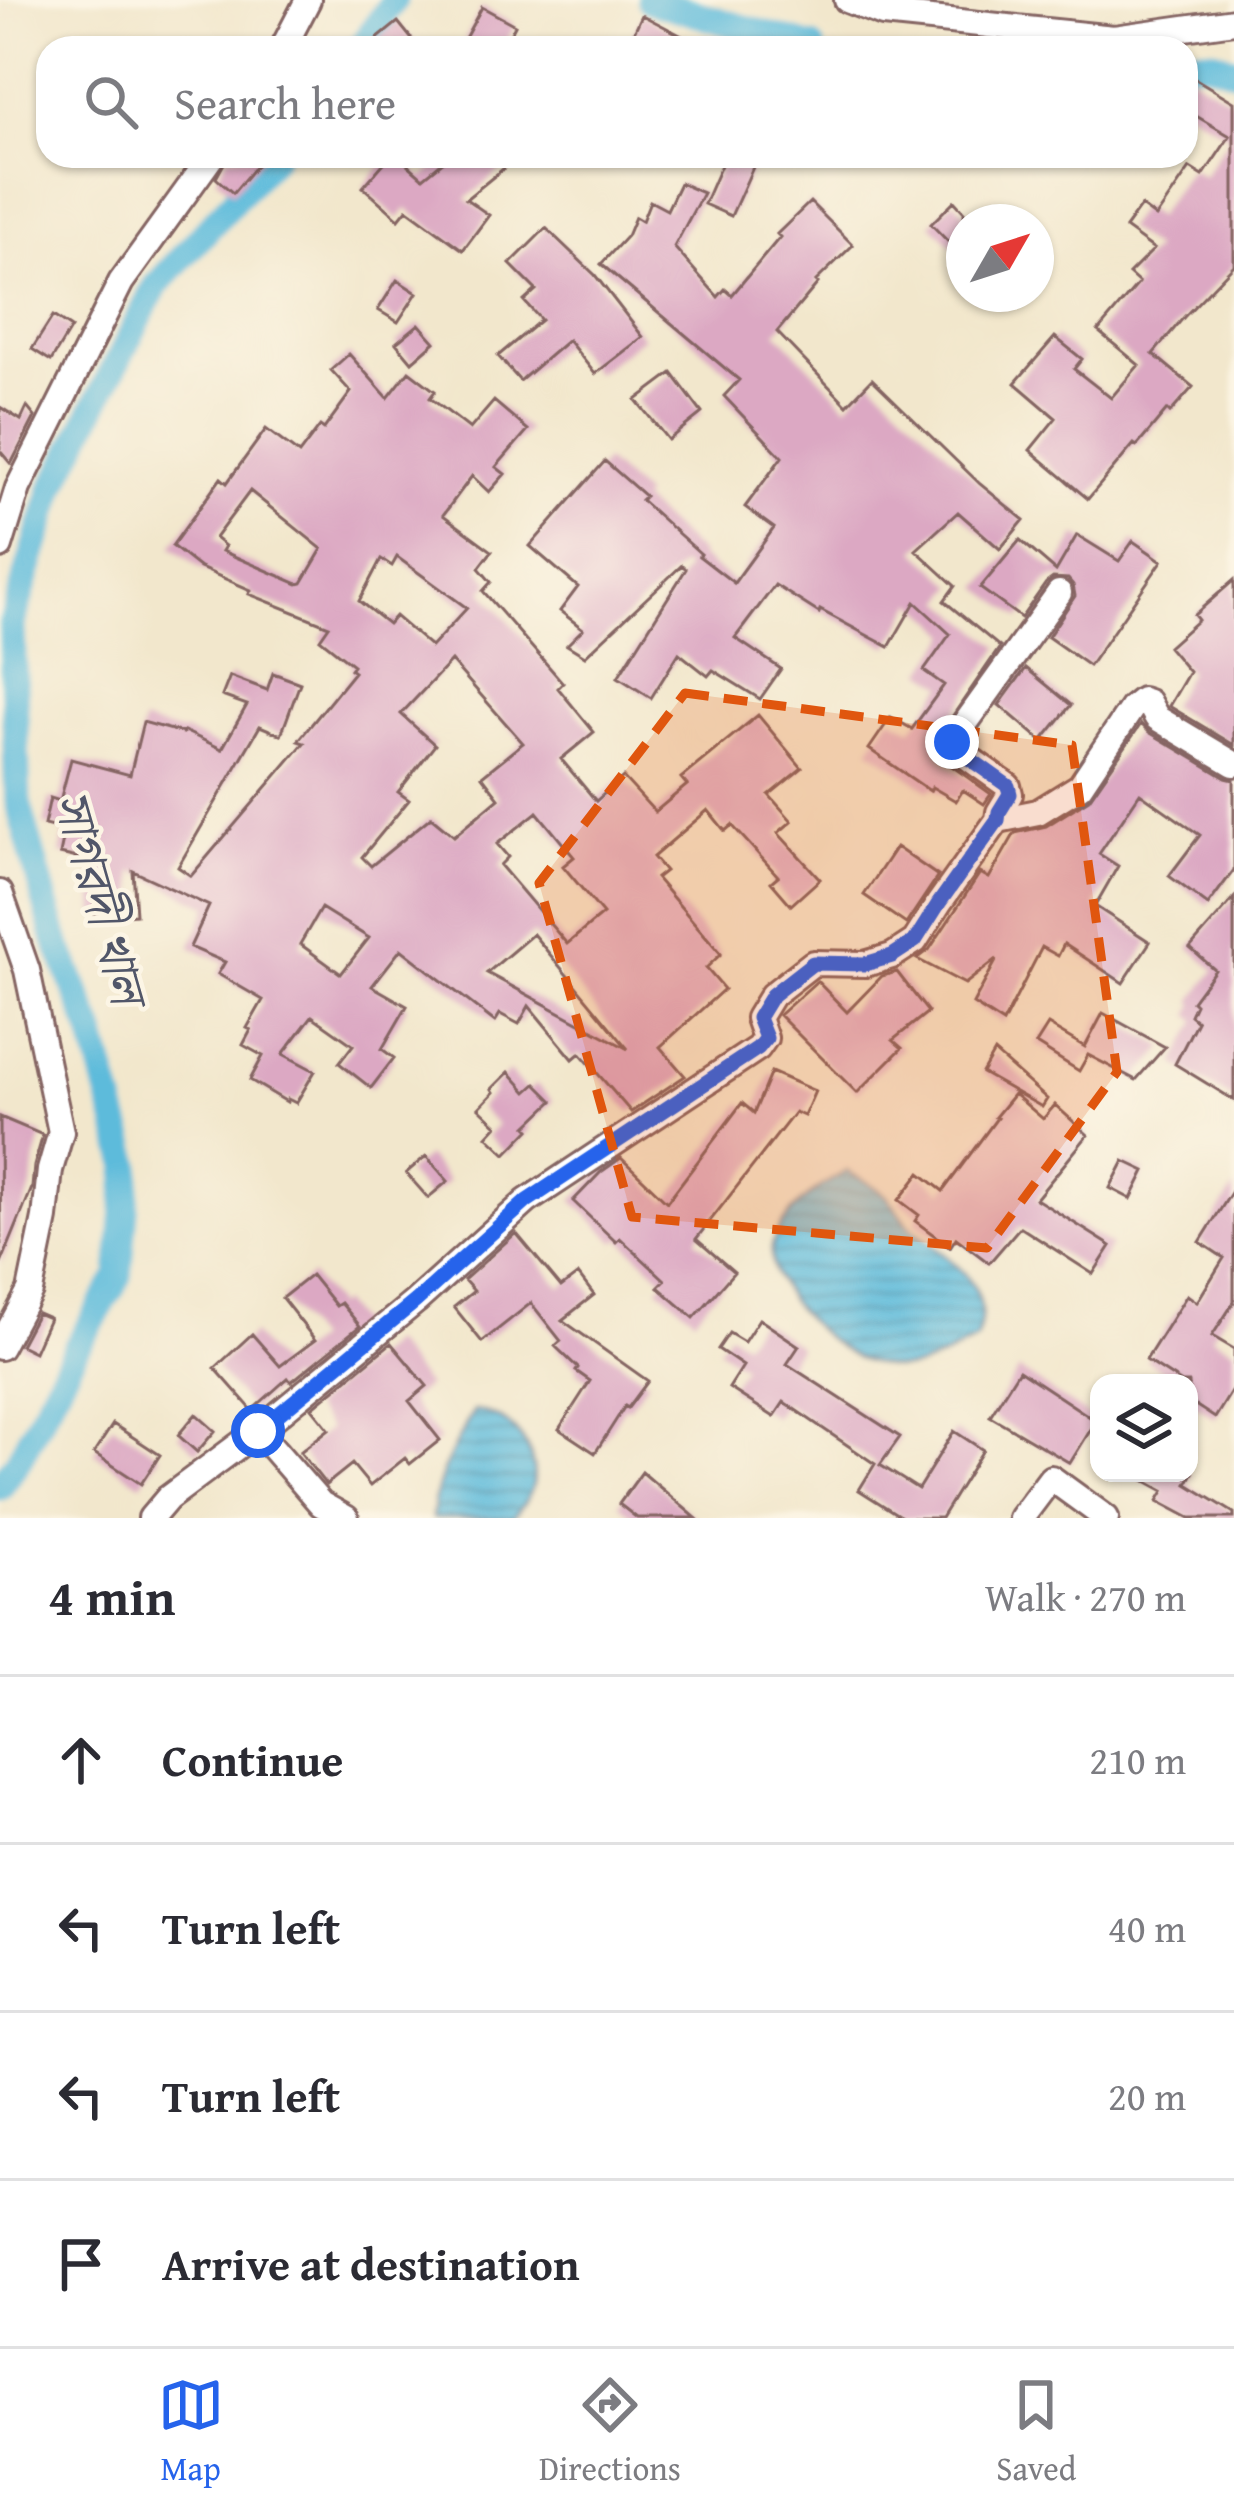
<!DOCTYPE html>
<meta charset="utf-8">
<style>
:root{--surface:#fff;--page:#f2f2f3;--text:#2b2b33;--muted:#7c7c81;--line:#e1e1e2;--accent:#2563eb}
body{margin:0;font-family:"Gentium Book Plus","Noto Serif Bengali",serif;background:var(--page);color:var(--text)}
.controls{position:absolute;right:36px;bottom:36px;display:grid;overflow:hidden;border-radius:24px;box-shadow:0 3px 9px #0004}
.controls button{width:108px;height:108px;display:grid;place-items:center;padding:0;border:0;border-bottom:3px solid var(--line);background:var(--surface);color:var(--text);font:60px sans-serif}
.compass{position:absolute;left:946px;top:204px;width:108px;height:108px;border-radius:50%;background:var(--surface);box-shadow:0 3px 9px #0004;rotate:51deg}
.stop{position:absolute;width:36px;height:36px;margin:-27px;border:9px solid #2563eb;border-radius:50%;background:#fff}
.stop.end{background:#2563eb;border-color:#fff;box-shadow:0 3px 12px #0008}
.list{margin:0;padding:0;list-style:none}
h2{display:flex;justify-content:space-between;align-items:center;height:156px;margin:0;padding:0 48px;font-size:51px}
h2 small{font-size:39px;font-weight:400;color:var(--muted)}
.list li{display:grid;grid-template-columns:78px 1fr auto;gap:36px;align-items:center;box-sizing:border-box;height:168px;padding:0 48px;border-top:3px solid var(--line)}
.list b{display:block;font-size:45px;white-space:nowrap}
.list em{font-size:39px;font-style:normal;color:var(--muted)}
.icon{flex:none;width:66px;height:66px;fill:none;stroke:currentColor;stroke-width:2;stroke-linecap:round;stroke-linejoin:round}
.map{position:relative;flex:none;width:1234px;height:1518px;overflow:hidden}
.search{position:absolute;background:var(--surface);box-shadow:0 3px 9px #0004;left:36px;right:36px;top:36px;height:132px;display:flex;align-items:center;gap:30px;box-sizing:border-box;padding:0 42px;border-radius:36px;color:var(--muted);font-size:45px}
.sheet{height:828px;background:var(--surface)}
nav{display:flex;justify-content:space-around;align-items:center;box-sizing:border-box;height:168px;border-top:3px solid var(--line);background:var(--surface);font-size:33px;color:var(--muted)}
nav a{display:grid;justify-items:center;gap:6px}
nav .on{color:var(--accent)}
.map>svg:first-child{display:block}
</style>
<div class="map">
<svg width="1234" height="1518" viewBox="0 0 1234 1518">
<defs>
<pattern id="water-rules" width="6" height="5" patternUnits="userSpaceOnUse" patternTransform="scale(3)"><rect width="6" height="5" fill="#5dbbdb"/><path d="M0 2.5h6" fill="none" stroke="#4f97b2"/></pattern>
</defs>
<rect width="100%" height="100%" fill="#fcf5e5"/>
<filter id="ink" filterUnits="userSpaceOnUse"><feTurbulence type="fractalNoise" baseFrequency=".00833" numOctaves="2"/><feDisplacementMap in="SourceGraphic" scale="24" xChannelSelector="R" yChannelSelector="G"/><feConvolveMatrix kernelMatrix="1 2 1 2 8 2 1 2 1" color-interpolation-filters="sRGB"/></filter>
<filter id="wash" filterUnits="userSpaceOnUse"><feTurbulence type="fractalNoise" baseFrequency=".004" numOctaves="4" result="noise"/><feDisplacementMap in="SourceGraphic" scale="48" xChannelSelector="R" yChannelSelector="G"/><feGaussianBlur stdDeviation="2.7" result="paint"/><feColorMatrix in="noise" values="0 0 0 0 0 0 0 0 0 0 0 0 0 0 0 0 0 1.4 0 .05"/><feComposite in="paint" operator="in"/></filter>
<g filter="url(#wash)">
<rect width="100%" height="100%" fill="#f2e7cc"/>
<!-- water -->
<path fill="url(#water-rules)" stroke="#546d83" stroke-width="3" d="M847,1171c13,8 31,15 40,26 9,10 15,20 24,30 35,33 87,55 65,113 -19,9 -40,23 -60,27 -16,4 -39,-1 -55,-7 -35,-16 -103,-76 -87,-120 12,-31 45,-54 73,-69z
M474,1411c36,2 65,38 59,74 -3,12 -13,23 -20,33h-81c3,-40 22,-73 42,-107z"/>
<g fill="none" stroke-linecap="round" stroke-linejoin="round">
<!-- canal -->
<path stroke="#5dbbdb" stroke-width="27" d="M650,0l162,48
M360,48l34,-48
M1186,61h24l24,9
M0,1487l18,-26 58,-113 43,-72 10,-111 -37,-135 -37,-93 -37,-135 -6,-178 41,-135 102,-202 119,-131"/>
</g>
<g id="blocks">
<!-- building -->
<path fill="#dca8c3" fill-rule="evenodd" d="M482,7l33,18 -12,23h-24l-15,-8z
M642,15l63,33h-73l6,-12 -5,-2z
M398,22l21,26h-53z
M1186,73l48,29v163l-50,52 -31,37 40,33 -23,26 -3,-3 -30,36 -3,-2 -46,55 -58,-49 26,-32 -41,-35 40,-46 27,22 -8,10 37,29 28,-33 -41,-34 41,-48 -10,-9 25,-25 -29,-21 16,-22 15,11 34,-49 13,8 27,-40 -44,-26z
M228,156h36l-31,37 -17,-15z
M390,156h8l25,22 27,-22h69l-53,43 23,16 -26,35 -56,-41 -8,10 -36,-32z
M725,156h33l-27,60 -27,-12z
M680,183l23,10 -29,54 44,50 7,-8 7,6 48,-58 -3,-3 33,-32 43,43 -37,36 2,2 -41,49 70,73 25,-26 108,105 44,36 -24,29 -42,-37 -42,38 39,36 -11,15 56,46 -64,93 2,10 8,12 45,32 -7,10 -21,-14 -7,11 -24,-14 -2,4 -61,-42 22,-32 21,12 32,-44 -20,-14 26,-37 -35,-32 -26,45 -69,-37 -1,3 -44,-28 -40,53 46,31 -21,30 -47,-29 -5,6 -29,-23 -28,45 -33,-21 68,-108 -4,-4 -97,91 -18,-11 16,-16 -23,-18 18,-24 -48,-41 75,-85 40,35 -4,4 60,54 -2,2 35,27 40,-55 -29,-21 37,-50 -58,-61 15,-16 -138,-116 26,-28 8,-19 7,4 8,-20 17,9z
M954,201l10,11v46l-33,-34z
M546,228l49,47 48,62 -48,37 -27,-34 -48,41 -22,-25 43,-36 -17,-19 12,-11 -26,-26z
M397,280l20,13 -19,29 -20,-12z
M53,316l18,12 -20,33 -19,-12z
M419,324l16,18 -23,20 -16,-19z
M349,354l39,44 21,-27 26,20 -5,7 40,31 24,-28 34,29 -32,37 9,7 -16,18 -17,-16 -29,39 49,36 -13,17 12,14 -8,9 80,92 -5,5 36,44 -33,27 35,42 27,-24 32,35 32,-27 -6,-7 77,-63 44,53 -33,27 23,26 -14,12 42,46 -29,26 -20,-23 7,-6 -46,-51 -7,6 -17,-21 -55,47 12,14 -9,7 65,76 -15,14 18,21 -64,58 25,29 -54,36 -51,-59 -7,6 -44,-53 -10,18 -19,-10 -5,8 -94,-73 -29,37 35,20 -25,43 12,9 -23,30 -32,-25 14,-18 -41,-29 -29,38 32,17 -19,32 -8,-4 -1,3 -37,-22 13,-24 -20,-11 8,-15 -4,-2 16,-28 -45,-26 7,-12 -35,-15 19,-41 -76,-35 3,43 -41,3 -4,-56 -31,-7 5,-24 -21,-5 6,-27 10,3 11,-42 59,16 13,-53 40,11 1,-2 38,18 25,-44 -25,-9 8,-20 37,14 6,-17 27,10 -19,52 -21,-9 -82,141 13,9 113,-133 -6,-2 56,-69 -4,-3 3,-4 -33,-26 9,-13 -80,-32 2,-4 -51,-22 -28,-22 49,-68 6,5 39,-54 33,25 21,-28 4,3 27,-37 -20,-22zM250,491l72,58 -20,34 -4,1 -76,-33 3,-5 -10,-8zM397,557l70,51 -36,39 -36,-31 -7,8 -29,-23 22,-42 11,7zM451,661l72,82 -41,33 17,22 -45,38 -23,-19 -60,49 -9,-9 47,-57 -11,-8 37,-47 -34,-31zM537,812l37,45 -11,9 40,48 -36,30 -67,-79 8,-8 -11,-13zM321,908l48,30 -28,36 -41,-30zM533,934l95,115 -141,-76z
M672,373l30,40 -34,27 -32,-40z
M0,407l21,13 6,-13 8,10 -24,47 -11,-13z
M1077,535l42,26 14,-20 29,20 -73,105 -41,-29 27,-41 -2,-11 -5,-6 -15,-1 -7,5 -25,35 -41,-30 40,-48 36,31z
M1234,580v165l-65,-39 20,-34 -21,-25 30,-27 -4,-5z
M1026,668l45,37 -29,36 -43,-36z
M1141,724l8,8 77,46 8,2v90l-26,35 -39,-29 31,-41 -60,-42 -41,61 19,12 -23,40 55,36 -27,41 -59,-39 -6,12 -16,-9 -39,76 -30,-19 24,-45 -32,25 -48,-25 12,-9 51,-77 9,5 26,-45 31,-7 43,-27z
M896,847l42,29 -32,48 -42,-29z
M1234,898v202l-59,-36 22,-43 -7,-6 5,-11 -3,-3 23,-31 -25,-22z
M897,972l31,40 -35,28 9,8 -45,45 -78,-78 38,-34 30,31 35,-36z
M1103,1013l62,34 -29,33 -48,-25 -9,16 -43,-27 12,-19 37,22z
M994,1052l53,47 -5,8 -60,-34z
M509,1072l18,20 9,-8 17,17 -26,25 3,3 -24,25 -19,-18 10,-11 -18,-17 15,-16 -2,-3z
M771,1072l44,19 -11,25 -9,-4 -99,127 38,33 -40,46 -36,-31 7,-7 -45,-42 -4,4 -43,-41 28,-29 20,-14 46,44 75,-99 12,10z
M1014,1094l29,25 12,-14 33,30 -52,64 75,47 -18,28 -73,-47 -31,36 -33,-25 -6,9 -35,-26 4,-6 -20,-15 21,-27 23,18 54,-73 -2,-1z
M0,1117l43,18 -9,31 -2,22 -31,76z
M426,1156l22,25 -20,17 -22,-25z
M1124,1161l21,10 -14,28 -21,-11z
M1234,1188v114l-22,34 22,13v38l-19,31 -26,-17v-18h-7l-36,-23 41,-65 10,7 27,-44 -24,-16z
M516,1233l45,54 17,-13 16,21 -32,25 86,61 -20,27 -3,-2 -30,47 -36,-24 31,-48 -14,-10 2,-3 -23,-22 6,-5 -30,-38 -49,39 -28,-35 20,-16 -10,-11z
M311,1275l25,31 5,-3 19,23 -69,56 -3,-4 -36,32 -37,-42 37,-34 28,32 35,-26 -33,-42z
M37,1313l12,5 -15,34 -14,-7z
M759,1319l40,27 -12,18 113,73 -20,28 38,24 36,-58 29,19 -42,68h-38l-44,-28 16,-26 -91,-62 -10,15 -45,-29 14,-22 -25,-17 11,-16 15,9z
M391,1343l36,43 -18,15 31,39 -30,24 -5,-6 -35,28 -18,-22 -26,21 -26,-33 29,-23 -17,-21z
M1019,1370l77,51 -26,42 -80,-47z
M196,1414l19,17 -18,21 -19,-17z
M113,1424l47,31 -19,29 -47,-31z
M642,1472l54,46h-59l-18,-14z
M1131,1473h62l-6,11 47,29v5h-44l-32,-17 6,-10z"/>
</g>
</g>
<g filter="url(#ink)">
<use href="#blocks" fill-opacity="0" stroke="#856563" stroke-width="3"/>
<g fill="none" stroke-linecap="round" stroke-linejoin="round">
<!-- minor casing -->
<g stroke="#856563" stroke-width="30">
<path id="minor" d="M847,0l36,14 231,24 120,-17
M283,48l25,-48
M0,546l18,-58 103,-206 91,-126
M998,820l40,-8 42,-26 52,-78 10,-8 6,2 9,16 77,46
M0,893l27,77 34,162 -11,38 -5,48 -15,73 -30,56
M258,1431l63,73 25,14
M151,1518l17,-20 90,-67 158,-130 111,-100 231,-153 7,-10 -7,-20 14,-23 41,-32 52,1 27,-8 23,-15 24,-38 59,-83 1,-8 11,-18 -2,-8 -52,-37 -4,-7 107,-149
M1021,1518l30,-40 55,40"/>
</g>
<!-- minor -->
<use href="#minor" stroke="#fff" stroke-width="24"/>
</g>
</g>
<g fill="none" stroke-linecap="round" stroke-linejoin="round" filter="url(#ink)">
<!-- route -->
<path stroke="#2563eb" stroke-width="15" d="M258,1431l158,-130 111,-100 231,-153 8,-10 -8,-20 14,-23 41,-32 52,1 27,-8 23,-15 24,-38 59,-83 1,-8 11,-18 -2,-8 -52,-37 -4,-7"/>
</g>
<!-- marked area -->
<path fill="#e0560e" fill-opacity="0.2" stroke="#e0560e" stroke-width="9" stroke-dasharray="24 15" stroke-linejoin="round" d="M685,693l387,52 45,327 -130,176 -355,-31 -93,-334z"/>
<g text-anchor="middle" stroke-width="9" stroke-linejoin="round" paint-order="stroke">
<!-- water labels -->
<g font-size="51" font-style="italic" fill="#515669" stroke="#fcf5e5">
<text transform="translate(100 897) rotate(74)" y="18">সাগরদী খাল</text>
</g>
</g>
</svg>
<div class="controls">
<button><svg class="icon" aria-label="layers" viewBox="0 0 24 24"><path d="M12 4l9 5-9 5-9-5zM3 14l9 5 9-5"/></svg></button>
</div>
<svg class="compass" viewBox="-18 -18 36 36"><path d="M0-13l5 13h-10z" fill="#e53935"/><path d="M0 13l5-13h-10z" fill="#7c7c81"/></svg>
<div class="stop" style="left:258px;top:1431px"></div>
<div class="stop end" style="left:952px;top:742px"></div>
<div class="search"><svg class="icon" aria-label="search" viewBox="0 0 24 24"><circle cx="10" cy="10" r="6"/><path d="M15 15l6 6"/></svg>Search here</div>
</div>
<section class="sheet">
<h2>4 min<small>Walk · 270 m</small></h2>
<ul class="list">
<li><svg class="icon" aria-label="ahead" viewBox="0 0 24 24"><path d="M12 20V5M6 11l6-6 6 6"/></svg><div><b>Continue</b></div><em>210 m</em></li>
<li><svg class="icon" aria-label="left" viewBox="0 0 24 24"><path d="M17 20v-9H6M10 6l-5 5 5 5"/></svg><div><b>Turn left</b></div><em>40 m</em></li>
<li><svg class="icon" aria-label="left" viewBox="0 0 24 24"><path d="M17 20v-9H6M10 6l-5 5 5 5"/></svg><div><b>Turn left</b></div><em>20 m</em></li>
<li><svg class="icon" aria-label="arrive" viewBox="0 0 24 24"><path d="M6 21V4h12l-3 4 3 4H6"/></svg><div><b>Arrive at destination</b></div></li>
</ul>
</section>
<nav>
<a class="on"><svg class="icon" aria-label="map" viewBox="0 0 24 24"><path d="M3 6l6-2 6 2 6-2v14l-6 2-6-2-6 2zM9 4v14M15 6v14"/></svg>Map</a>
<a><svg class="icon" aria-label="directions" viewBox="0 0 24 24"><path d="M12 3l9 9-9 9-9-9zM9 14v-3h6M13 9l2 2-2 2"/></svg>Directions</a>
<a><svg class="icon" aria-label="saved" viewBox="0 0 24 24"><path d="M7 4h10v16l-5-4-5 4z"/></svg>Saved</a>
</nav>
